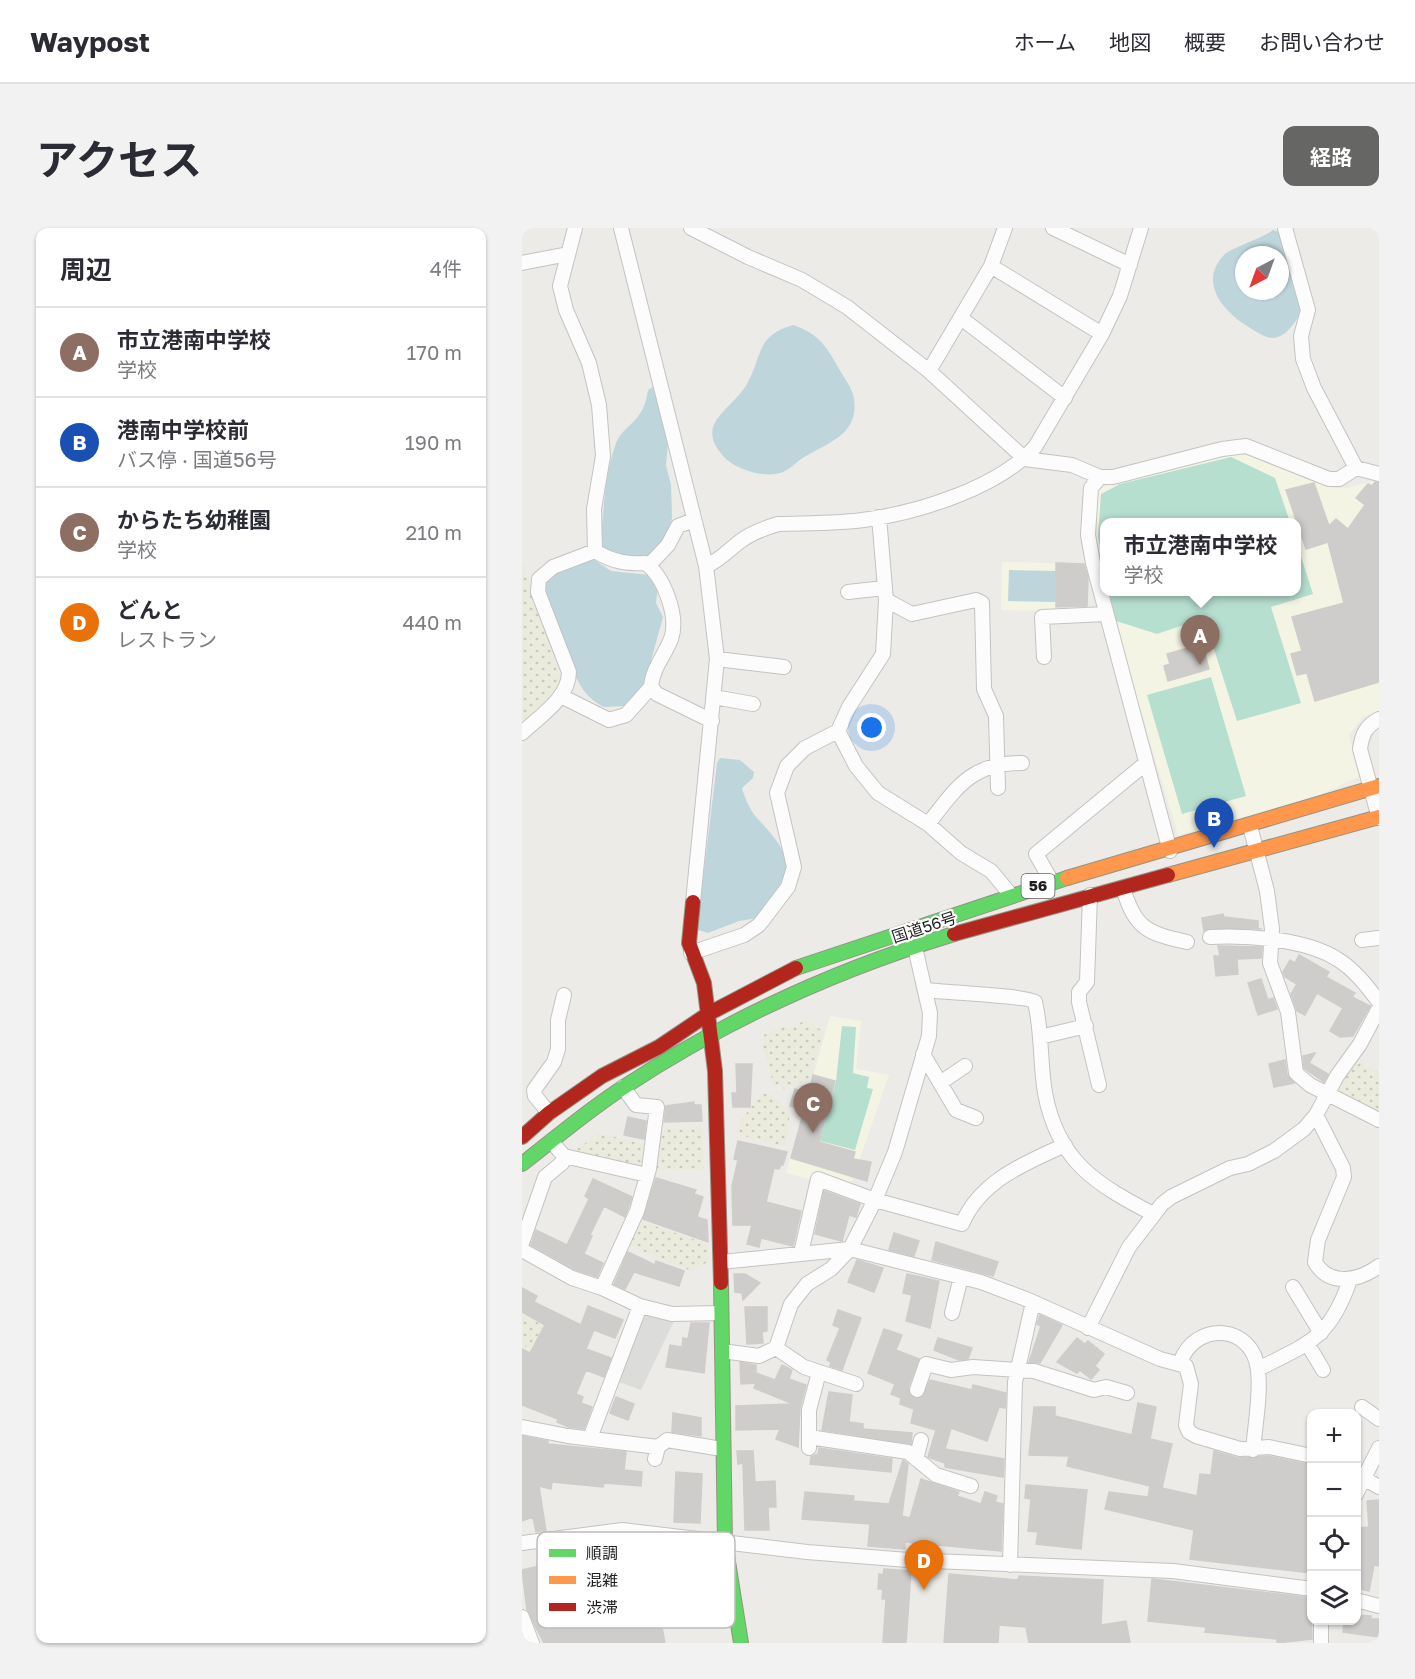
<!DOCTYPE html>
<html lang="ja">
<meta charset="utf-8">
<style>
:root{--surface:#fff;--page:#f2f2f3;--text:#2b2b33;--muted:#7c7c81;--line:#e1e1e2;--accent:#666665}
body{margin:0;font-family:"Golos Text","Noto Sans JP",sans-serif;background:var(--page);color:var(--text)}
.controls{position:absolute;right:18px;bottom:18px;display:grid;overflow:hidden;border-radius:12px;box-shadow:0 2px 4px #0004}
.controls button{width:54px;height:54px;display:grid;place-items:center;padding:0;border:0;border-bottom:2px solid var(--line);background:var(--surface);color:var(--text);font:30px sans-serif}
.compass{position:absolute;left:713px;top:18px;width:54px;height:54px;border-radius:50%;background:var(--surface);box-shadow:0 2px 4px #0004;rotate:221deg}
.you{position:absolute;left:350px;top:500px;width:21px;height:21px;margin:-15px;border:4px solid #fff;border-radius:50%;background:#1a73e8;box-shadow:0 0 0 9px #1a73e833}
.badge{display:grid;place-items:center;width:39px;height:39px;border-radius:50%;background:var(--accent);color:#fff;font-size:20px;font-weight:700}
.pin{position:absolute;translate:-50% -50px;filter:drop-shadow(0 2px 3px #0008)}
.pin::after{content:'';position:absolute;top:32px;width:21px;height:18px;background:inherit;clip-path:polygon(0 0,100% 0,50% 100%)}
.popup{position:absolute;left:578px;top:290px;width:201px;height:78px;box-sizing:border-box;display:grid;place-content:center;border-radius:12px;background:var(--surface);filter:drop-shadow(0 2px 4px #0005);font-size:20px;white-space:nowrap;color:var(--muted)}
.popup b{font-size:22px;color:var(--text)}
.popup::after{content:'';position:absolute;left:50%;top:100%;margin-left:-12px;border:12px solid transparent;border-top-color:var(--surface)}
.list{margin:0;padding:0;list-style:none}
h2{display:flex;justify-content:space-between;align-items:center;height:78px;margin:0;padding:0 24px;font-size:26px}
h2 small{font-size:20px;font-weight:400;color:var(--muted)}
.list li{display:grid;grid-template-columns:39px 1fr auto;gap:18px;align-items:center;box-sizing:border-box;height:90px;padding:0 24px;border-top:2px solid var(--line)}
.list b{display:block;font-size:22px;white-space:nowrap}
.list p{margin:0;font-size:20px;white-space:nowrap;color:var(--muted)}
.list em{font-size:20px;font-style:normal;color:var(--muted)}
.icon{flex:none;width:33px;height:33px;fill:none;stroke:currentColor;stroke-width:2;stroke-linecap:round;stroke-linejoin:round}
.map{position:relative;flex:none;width:857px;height:1415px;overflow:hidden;border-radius:12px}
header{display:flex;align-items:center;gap:36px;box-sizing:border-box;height:84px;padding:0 30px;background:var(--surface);border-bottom:2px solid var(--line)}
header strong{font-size:28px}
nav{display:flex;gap:33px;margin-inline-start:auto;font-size:21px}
.intro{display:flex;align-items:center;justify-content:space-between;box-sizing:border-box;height:144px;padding:0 36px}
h1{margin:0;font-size:42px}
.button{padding:15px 27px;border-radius:12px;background:var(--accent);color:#fff;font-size:21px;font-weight:700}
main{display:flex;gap:36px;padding:0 36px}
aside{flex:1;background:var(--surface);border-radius:12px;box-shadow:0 2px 4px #0004}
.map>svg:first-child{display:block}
</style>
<header>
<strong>Waypost</strong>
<nav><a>ホーム</a><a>地図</a><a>概要</a><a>お問い合わせ</a></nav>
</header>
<div class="intro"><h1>アクセス</h1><a class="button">経路</a></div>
<main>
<aside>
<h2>周辺<small>4件</small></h2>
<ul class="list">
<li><span class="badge" style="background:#8d6e63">A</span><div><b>市立港南中学校</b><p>学校</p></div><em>170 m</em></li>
<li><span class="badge" style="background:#1a4fb4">B</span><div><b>港南中学校前</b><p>バス停 · 国道56号</p></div><em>190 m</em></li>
<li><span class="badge" style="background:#8d6e63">C</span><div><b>からたち幼稚園</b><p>学校</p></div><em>210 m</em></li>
<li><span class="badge" style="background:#e8710a">D</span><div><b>どんと</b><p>レストラン</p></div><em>440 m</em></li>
</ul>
</aside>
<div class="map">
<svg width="857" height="1415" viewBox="0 0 857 1415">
<defs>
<pattern id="farmland-dots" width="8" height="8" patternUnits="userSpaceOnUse" patternTransform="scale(1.5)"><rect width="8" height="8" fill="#eaebdc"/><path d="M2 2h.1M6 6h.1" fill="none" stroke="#c8c9bc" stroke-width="1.8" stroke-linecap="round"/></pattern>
</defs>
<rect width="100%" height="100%" fill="#ecebe8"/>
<!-- education -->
<path fill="#f4f4e4" d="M723,222l89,38h13l32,-9v232l-16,6 -14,18 10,42 -44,20 -137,38 -73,-243h191v-70h-192v67l-10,-52 2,-45 15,-9z
M480,334l86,2 -1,48 -86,-2z
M308,788l31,5 -5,48 33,6 -38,109 -37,-12 -2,8 -26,-7z"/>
<!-- farmland -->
<path fill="url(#farmland-dots)" d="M0,334l39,118 -3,9 -36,35z
M284,792l18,12 -15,47 -25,10 -4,-5 -6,3 -12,-44 2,-8 17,-9 9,2z
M832,831l25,14v42l-41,-21 3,-18z
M240,866h9l19,19 -5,34 -48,-13v-7l19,-28z
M180,899l2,43 -52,-1 7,-39z
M77,905l49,12 -5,25 -71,-17z
M118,993l68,23 1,17 -17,10 -65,-26z
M0,1085l23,14 -15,22 -8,-4z"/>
<!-- pitch -->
<path fill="#b7dfd0" d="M709,229l44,21 15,44h-186v48l-6,-34 3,-42 19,-10z
M774,313l17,53 -42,13 30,96 -64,18 -33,-103 -47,16 -41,-13 -7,-29h187z
M689,449l35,119 -64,18 -35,-119z
M320,798l14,1 -3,46 16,4 -2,11 6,1 -18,61 -35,-9 16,-60z"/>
<!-- parking -->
<path fill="#dcdcda" d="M124,1085l28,8 -33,69 -25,-9 25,-67z"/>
<!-- water -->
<path fill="#bed5dc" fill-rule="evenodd" d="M751,2l7,2c5,16 22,55 22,70 0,9 -5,19 -11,25 -5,6 -11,11 -19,11 -9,-1 -17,-7 -25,-12 -24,-15 -49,-44 -23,-71 6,-7 37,-16 49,-25zM722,27h36v36h-36z
M271,97c24,8 33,20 45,42 5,9 15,22 16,32 5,35 -25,43 -48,57 -8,4 -15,13 -23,16 -16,7 -47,-2 -59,-15 -32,-35 10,-47 24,-75 15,-28 8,-46 45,-57z
M131,159l15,56 -2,22 5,20 1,32 -2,15 -17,24c-18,2 -42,7 -52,-13 2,-32 4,-68 14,-97 8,-24 28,-20 33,-56z
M68,329l21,14 39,4 8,12 -2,16 7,14 -19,69 -16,20 -24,1c-12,-6 -20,-14 -26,-26 -9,-16 -39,-91 -31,-105z
M487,342l47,1v31l-48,-1z
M198,530l20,2 14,12 -1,6 -11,10c2,8 8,22 14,29 13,14 40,40 29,63 -6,13 -18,26 -27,38l-19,3 -31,12 -10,-3v-9l19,-158z"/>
<!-- building -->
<path fill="#cfcdcb" stroke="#cfcdc9" stroke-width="1.5" d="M853,254l4,1v199l-64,19 -8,-28 -10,2 -6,-21 11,-3 -10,-34 52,-14 -16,-61 -22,7 -20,-59 28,-7 15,43 7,-7 12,10 17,-24 -9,-7 12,-14 4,2z
M534,335l28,1 4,13 -1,29 -31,1z
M680,416l7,25 -41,12 -4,-15 6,-2 -3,-10z
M701,686l1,3 34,4v8h4l-37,-1 -21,3 -2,-13z
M696,718l44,1 -1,11 -24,1 1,15 -22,2 -2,-20h6z
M777,727l30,17 -3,5 29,16 -3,4 18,9 -17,30 -13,1 -10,-6 13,-23 -26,-15 -12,22 -8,-4 -6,-17 6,-10 -12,-7 -2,-5 7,-12 5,3z
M739,751l7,21 5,-2 4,11 -19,6 -10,-32z
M793,825l-6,10 19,11 -4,8 -20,-14 -1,-12z
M763,832l2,15 7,8 -20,4 -5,-23z
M214,836h16l-2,43h-17l-1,-14h5z
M291,847l22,6 -16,61 36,10 -2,7 18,3 -4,19 -76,-23 13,-48 -14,-4 5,-17 14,4z
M172,874v3h7l1,16 -38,1 2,-16z
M106,889l18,4 -2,18 -20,-4z
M216,913l49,11 -4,13h-2l-2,4 -5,-1 -8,34 35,9 -8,35 -32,-8 -2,9 -12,-3 5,-19h-19l-1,-39 6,-26 -4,-1z
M134,950l40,12 -2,4 9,3 -6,20 10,3 1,22 -65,-23z
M71,951l39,18 -7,20 -21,-11 -14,29 2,1 -8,18 19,9 -6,14 -21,-7 -45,-25 5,-15 31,15 22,-46 -4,-3z
M302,963l36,13 -4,13 -7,-2 -7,26 -27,-7z
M372,1005l25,8 -5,15 -25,-6z
M414,1014l62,20 -5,14 -61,-16z
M106,1024l27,13 1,-4 28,10 -5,15 -45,-14 -9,17 -11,-5z
M335,1032l26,8 -9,24 -26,-10z
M212,1046h11l15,9 -17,17 -1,-7 -7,-1z
M385,1046l32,7 -9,47 -24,-7 6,-26 -9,-2z
M0,1060l15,8 -3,6 47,23 7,-19 35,14 -8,18 -21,-8 -8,19 25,9 -7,19 -18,-7 -10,24 7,3 -2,6 11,4 -8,22 -15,-2 -12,-5 1,-3 -36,-14v-56l8,4 15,-28 -23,-13z
M223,1079h22v24l-5,1 1,11 -16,1z
M316,1082l23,8 -19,52 -12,-4 1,-4 -4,-2 13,-32 -7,-3z
M518,1087l22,10 -22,38 -11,-1 12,-36 -4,-2z
M169,1095h18l-5,50 -38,-6 4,-22 12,2 1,-9 5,1z
M362,1101l18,6 -6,15 23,9 -11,29 6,10 9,-2 7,-16 42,10 1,-5 33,8 -1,15 -6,-1 -12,34 -36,-13 -6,21 59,10 -1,18 -58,-10v-4l-17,-6 8,-27 -25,-7 3,-14 -14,-5 1,-6 -10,-4 4,-10 -27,-11z
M416,1110l34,10 -4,11 -9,1 -25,-10z
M555,1110l8,6 3,-3 16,13 -9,12 4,4 -8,9 -11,-9 -3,3 -20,-11z
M218,1134l16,3v8l19,7 7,-15 10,5 -3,9 17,6 -6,23 -2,39 -22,-8 4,-10 -44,1v-24l57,-2 -39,-16 2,-5 -15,1z
M307,1164l23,3 -3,27 14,2v5l49,4 -1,11 -89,-14z
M94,1169l18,7 -6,16 -18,-7z
M616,1175l18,4 -6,32 22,5 -10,44 35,8 3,-22 11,1 3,-24 24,7 30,-2 40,8 -2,13 5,1v95l-121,-14 4,-29 -89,-21 4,-17 39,5 2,-11 -83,-20 2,-10 -40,-1 5,-48h21v9l77,19z
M151,1185l28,5v18l-29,-4z
M0,1208l26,5v3l78,8 -2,18 18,2 -1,14 -37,-3 -1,4 -51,-5 -1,7 -12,-3 7,45 -10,1 -3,-15 -11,4z
M297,1220l73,11 -1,13 -81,-8 1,-7 7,-3z
M215,1223h16l2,31 20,-1 1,26h-8l1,23h-24l-2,-67 -5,1z
M381,1232l5,4 -6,52 8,2 11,-39 38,13 -2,4 24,8 4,-12 12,4 -2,6 8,2 -2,47 -96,-9v7l-37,-3 2,-22 -68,-5 3,-27 49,4 -1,5 36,3z
M154,1244l26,2 -2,49 -26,-1z
M504,1257l61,5 -6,59 -45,-5 2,-12 -10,-1 3,-32 -6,-1z
M857,1272v66l-5,-1 -5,26 -13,-3v-60l13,-1 -2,-26z
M61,1336l1,6 22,-4 2,13 70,-13 5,27 8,-2 5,25 -35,6 4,21h-121l-17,-33 -5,-40 17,-4 1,7z
M362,1341l27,2 -5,72 -23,-1 3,-43h-4l1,-10h-5l1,-15 4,1z
M427,1346l69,6 1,-4 84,4 -2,45 25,-4 4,22h-101l-3,-16 -27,-2 -1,18h-54z
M630,1351l159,19 1,41 -35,4v-4l-72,-7 1,-5 -58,-6z
M834,1387l15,1v3h8v18l-36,-5 1,-12h12z"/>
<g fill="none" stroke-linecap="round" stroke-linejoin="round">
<!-- street casing -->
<g stroke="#c3c3c2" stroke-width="16">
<path id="street" d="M53,0l-15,58 6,24 23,53 10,42 4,51 -9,53 1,42c19,12 34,13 56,12l17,-18 10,-19 16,-6
M99,0l85,338 11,93 -24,243
M169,0l57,29 54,23 45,27 82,64 96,88 47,6 28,12h13l109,-28 24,-3 83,33h10l17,-11 23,6
M531,0l77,37
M763,0l23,82 -7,26 2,23 11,29 42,80
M0,35l46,-9
M469,38l111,68
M439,90l104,80
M407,143l62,-105 14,-38
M578,249l-9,11 -3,47 5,28 77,288
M123,335c19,13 34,54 26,76 -6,16 -19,30 -20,48l6,7 55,27
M184,338c15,-6 23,-17 36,-26 11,-8 23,-12 36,-16 31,-1 61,0 92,-5 53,-8 128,-32 165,-72l67,-113 18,-38 21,-68
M326,364l36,-4
M364,372l26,14 64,-14 6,3 2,86 12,27 2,72
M522,429l-2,-40 64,-3
M195,431l67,8
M39,468l48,24 17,-5 25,-28
M192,469l39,7
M857,491c-13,7 -17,15 -19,30l19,69
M316,503l18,35 22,27 50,31 33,29 30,18 20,24
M0,505c18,-17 47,-35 47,-61l-31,-80 1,-13 14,-12 42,-16
M406,596c29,-37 43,-61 94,-61
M728,598l17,65 5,38 -2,34 18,49 8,61 14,12 69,35
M530,654l-16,-28 110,-91
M601,660c12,40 23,45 64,54
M568,667l-3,87 -8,10v10l20,83
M688,709c37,-2 96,2 127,22 17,10 30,27 42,43
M840,712l17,-2
M169,725l53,-18 15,-10 29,-38 6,-20 -17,-74 10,-27 18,-18 33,-17 11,-24 34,-53 3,-54 -7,-83
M403,762c16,2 104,6 110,12 7,29 5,61 10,91 13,69 51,91 108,121
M518,809l46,-11
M401,826l33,56 20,8
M418,855l25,-17
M27,885l-14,-17 -1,-6 20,-28 4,-13v-29l6,-25
M794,887l27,53 1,9 -26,63 -3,22c14,25 44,19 64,4
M29,913l13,15 83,19
M0,1015l23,-66 17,-14 2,-7
M0,1022l50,28 30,10 38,18 32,8 49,-1
M279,1025l17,-74 57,21 87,24c18,-43 63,-61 103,-79
M199,1034l129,-13 131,33 45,17 134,60 26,7 5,18 -5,41 3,7 7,4 44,13 29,-2 43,9
M771,1059l28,46
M80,1060l35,-77 12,-42 8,-62 -21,-2 -13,-18
M430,1085l9,-36
M566,1100l41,-81 33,-43 9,-7 59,-29 18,-4 26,-13 30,-22 12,-14 21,-39 23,-32 19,-36
M785,1115l16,27
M254,1120l28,19 52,17
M200,1123l37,5 17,-8 15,-44 16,-20 24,-15 19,-20 25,-49 20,-48 34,-116 1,-23 -16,-70
M658,1135c15,-43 73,-39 78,7 3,25 -3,55 -5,80
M736,1141c52,-26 72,-31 92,-89
M395,1162l9,-26 25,6 22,-3 61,4 60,19 12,-3 21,6
M840,1179l17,12
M0,1199l46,9 90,11
M287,1209l99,15 28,23 35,11
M68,1210l50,-132
M287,1220v-38l10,-38
M133,1231l3,-12 9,-7 55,9
M394,1231l5,-19
M834,1246l23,13
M834,1266l23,-46
M0,1315l100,-13 185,22 101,8 265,11 139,18
M488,1337l5,-183 18,-80
M834,1372l23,6
M0,1389l10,26
M799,1415v-23"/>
</g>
<!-- fast casing -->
<g stroke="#929482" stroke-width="16">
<path id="fast" d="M274,740l271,-90
M0,936c34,-26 66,-54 102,-77 102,-67 214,-118 330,-153
M199,1055l4,260 16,100"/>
</g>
<!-- slow casing -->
<g stroke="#929482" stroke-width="16">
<path id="slow" d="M646,647l211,-58
M545,650l312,-92"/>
</g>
<!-- jam casing -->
<g stroke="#929482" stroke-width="16">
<path id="jam" d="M171,674l-4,41 15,40 11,88 6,212
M432,706l214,-59
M0,909l27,-24 53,-37 57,-29 49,-33 88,-46"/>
</g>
<!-- street -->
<use href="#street" stroke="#fcfcfc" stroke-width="14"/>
<!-- fast -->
<use href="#fast" stroke="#63d668" stroke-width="14"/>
<!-- slow -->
<use href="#slow" stroke="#ff974d" stroke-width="14"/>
<!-- jam -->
<use href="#jam" stroke="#b3261e" stroke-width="14"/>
</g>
<g text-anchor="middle" stroke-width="4.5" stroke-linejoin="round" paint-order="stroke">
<!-- shield labels -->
<rect fill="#fff" stroke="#626262" stroke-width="1.5" x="499.5" y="646" width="33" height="24" rx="4.5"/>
<g font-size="15" font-weight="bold" fill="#1e1e1e">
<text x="516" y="663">56</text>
</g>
<!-- street labels -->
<g font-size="16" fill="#1e1e1e" stroke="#fff">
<text transform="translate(402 699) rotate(-18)" y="6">国道56号</text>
</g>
</g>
<!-- legend -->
<rect x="15" y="1304" width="198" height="96" rx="9" fill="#fff" stroke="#bcbcbc" stroke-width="1.5"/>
<rect x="27" y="1321" width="27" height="8" fill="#63d668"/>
<rect x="27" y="1348" width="27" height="8" fill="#ff974d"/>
<rect x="27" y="1375" width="27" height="8" fill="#b3261e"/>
<g font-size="16" fill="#1e1e1e">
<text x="64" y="1331">順調</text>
<text x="64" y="1358">混雑</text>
<text x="64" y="1385">渋滞</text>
</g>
</svg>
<div class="controls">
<button>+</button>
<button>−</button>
<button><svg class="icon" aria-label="locate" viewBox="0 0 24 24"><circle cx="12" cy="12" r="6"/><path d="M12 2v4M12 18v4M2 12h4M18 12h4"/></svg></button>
<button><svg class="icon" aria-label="layers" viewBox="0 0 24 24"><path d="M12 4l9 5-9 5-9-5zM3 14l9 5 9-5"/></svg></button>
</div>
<svg class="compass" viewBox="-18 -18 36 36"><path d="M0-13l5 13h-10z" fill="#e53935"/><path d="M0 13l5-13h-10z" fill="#7c7c81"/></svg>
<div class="you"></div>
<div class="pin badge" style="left:678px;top:437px;background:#8d6e63">A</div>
<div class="popup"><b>市立港南中学校</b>学校</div>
<div class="pin badge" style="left:692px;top:620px;background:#1a4fb4">B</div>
<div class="pin badge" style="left:291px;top:905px;background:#8d6e63">C</div>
<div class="pin badge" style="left:402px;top:1362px;background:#e8710a">D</div>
</div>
</main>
